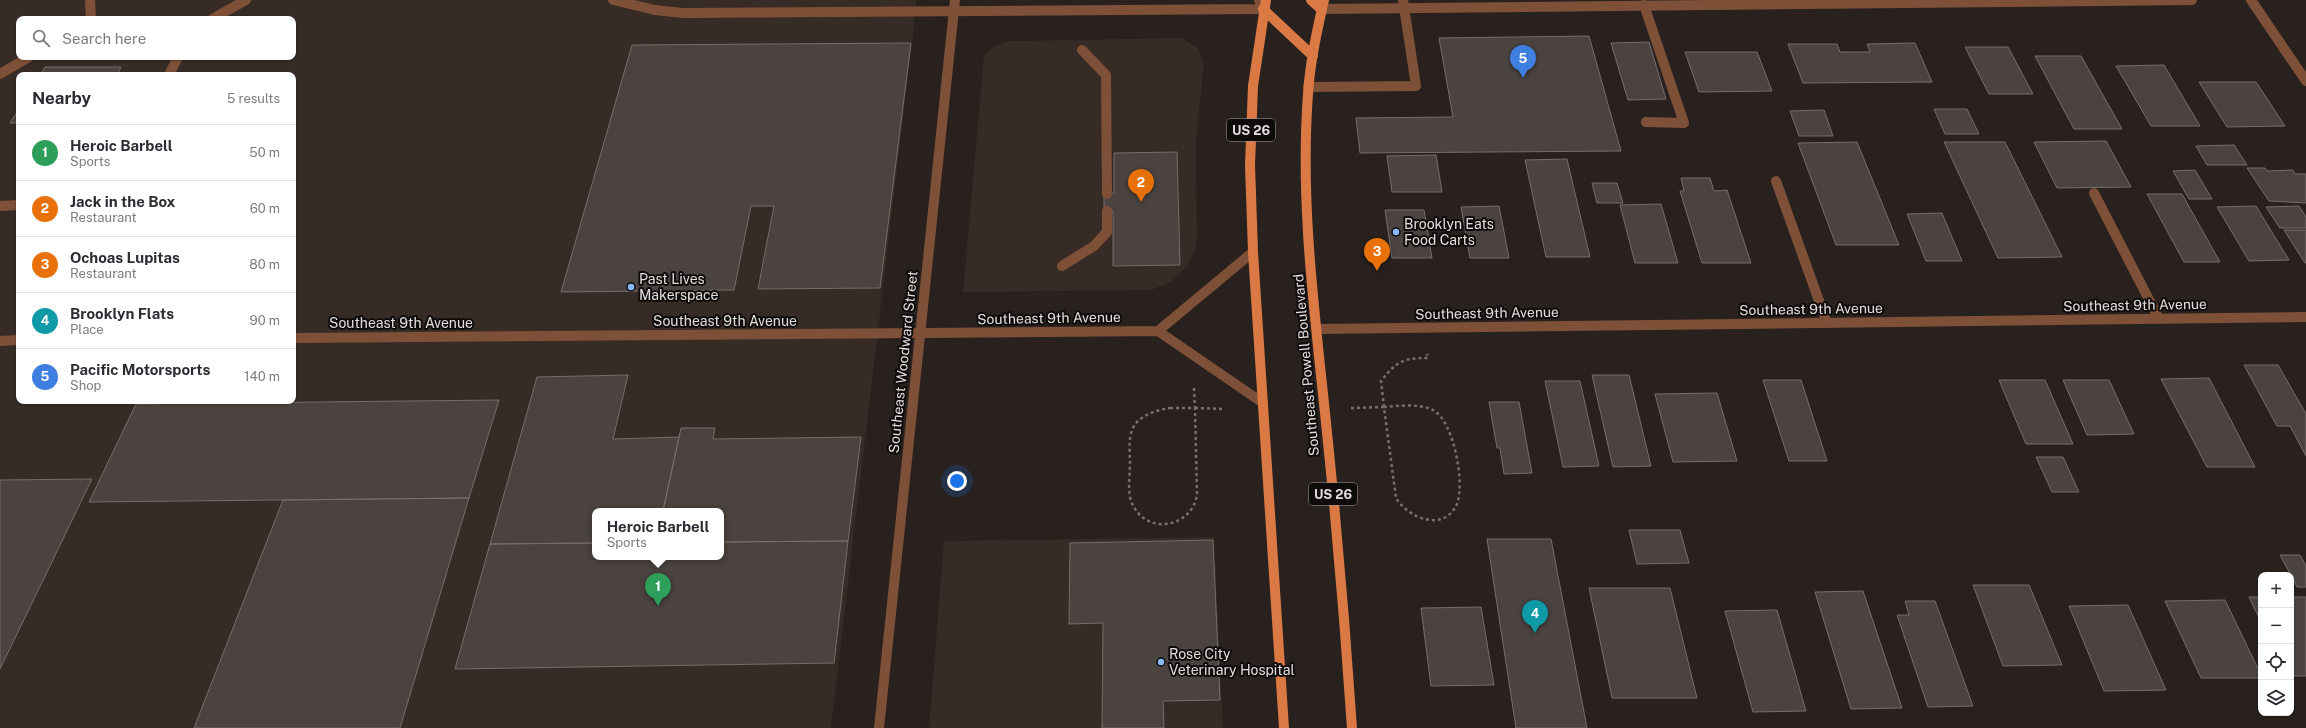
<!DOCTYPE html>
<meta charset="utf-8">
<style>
:root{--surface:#fff;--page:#f7f7f7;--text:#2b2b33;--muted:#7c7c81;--line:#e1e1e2;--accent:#ea580c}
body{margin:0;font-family:"Public Sans",sans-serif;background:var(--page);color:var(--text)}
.controls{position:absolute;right:12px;bottom:12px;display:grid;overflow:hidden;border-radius:8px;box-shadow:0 1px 3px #0004}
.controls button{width:36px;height:36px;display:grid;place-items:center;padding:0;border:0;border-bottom:1px solid var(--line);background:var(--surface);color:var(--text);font:20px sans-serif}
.you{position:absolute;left:957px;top:481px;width:14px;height:14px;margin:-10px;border:3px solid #fff;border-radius:50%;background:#1a73e8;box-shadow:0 0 0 6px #1a73e833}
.badge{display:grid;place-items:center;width:26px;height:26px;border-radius:50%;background:var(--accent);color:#fff;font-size:13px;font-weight:700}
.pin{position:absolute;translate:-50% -33px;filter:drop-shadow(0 1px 2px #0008)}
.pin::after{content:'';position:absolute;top:21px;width:14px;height:12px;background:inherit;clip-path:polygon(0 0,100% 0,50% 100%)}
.popup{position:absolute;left:592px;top:508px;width:132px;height:52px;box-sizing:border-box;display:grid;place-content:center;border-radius:8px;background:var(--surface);filter:drop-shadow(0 1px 3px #0005);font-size:13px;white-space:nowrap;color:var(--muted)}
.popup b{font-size:15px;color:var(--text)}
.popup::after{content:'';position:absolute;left:50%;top:100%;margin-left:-8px;border:8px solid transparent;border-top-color:var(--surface)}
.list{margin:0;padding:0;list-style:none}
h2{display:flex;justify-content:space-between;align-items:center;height:52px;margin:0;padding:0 16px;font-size:17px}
h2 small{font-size:13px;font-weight:400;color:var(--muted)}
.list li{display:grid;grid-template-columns:26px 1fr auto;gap:12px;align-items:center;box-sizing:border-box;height:56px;padding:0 16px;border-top:1px solid var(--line)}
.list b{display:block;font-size:15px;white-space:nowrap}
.list p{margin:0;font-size:13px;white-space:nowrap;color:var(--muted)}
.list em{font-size:13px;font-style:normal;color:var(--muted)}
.icon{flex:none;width:22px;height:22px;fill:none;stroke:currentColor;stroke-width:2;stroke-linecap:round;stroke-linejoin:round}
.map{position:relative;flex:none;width:2306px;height:728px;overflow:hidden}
.search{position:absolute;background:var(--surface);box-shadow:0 1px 3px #0004;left:16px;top:16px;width:280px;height:44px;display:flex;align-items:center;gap:10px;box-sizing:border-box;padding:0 14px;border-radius:8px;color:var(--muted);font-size:15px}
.panel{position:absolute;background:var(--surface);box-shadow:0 1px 3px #0004;left:16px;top:72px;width:280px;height:332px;border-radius:8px}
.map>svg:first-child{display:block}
</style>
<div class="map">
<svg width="2306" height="728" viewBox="0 0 2306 728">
<rect width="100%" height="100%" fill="#28211e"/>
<!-- built -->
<path fill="#372b25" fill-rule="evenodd" d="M0,0h917l-86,728h-831zM19,19h274v38h-274zM19,75h274v326h-274zM595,511h126v46h-126z
M1182,38l16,10 6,16 -8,78 1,98 -2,11 -8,15 -16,16 -20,8 -188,2 21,-237 9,-8 16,-6z
M1214,537l9,191h-294l15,-187z"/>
<!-- building -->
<path fill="#4a4340" stroke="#756e6a" d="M1589,36l32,115 -261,2 -4,-35 97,-1 -14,-79z
M1649,42l17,57 -38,1 -17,-57z
M911,43l-31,245 -122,1 16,-83h-23l-17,84 -173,2 71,-247z
M1915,43l17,39 -129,1 -15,-39h49l3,8h30l-3,-8z
M1965,47h43l25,47h-44z
M1685,52h72l15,39 -73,1z
M2035,56h46l41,73h-48z
M2164,65l36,61h-49l-35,-60z
M45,67h76l-4,8h-77z
M2199,82h57l29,44 -58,1z
M19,109v14h-9z
M1934,109h33l12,25h-34z
M1824,110l9,26h-34l-9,-25z
M2106,141l25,46 -74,1 -23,-46z
M1857,142l42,103h-63l-38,-102z
M1944,142h61l57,115 -64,1z
M2234,145l13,20h-40l-11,-19z
M1177,152l3,113 -67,1v-55h-9v-17l10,-1v-40z
M1436,155l6,37h-50l-5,-36z
M1567,159l23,98h-44l-21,-97z
M2247,168h18l2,3 26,-1 2,4h11v29l-37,-2z
M2195,170l17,29h-23l-16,-28z
M1681,178h29l4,13 13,-1 24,73h-49l-22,-72h4z
M1592,183h25l6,20h-26z
M2147,194h35l38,68h-36z
M1661,204l17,59h-43l-15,-58z
M1499,206l10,52h-39l-9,-51z
M2256,206l33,54 -40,1 -32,-54z
M2299,206l7,11v11h-26l-14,-21z
M1385,210h39l8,48h-40z
M1942,213l20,48h-36l-19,-47z
M2284,230h22v33h-1z
M2244,365h34l28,49v42l-16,-30h-13z
M628,375l-15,64 66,-2 -16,74h-68v32l-105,1 47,-167z
M1592,375h37l22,91 -38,1z
M2209,378l46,89h-48l-46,-88z
M1763,380h38l26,81h-38z
M1999,380h46l28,64h-47z
M2063,380h46l25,54 -47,1z
M1545,381h35l19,85 -36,1z
M1717,393l20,68 -64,1 -18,-68z
M499,400l-30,98 -380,4 47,-98z
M1489,402h30l13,71 -28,1 -4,-26h-3z
M681,428h34l-2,11 148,-2 -13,104 -127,1v-31h-58z
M2036,457h27l16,35h-27z
M92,479l-92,190v-189z
M469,498l-69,230h-206l89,-228z
M1629,530h51l9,33 -52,1z
M1487,539h64l36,189h-71z
M1213,540l7,160 -57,1 1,27h-62l1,-105 -34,1 1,-81z
M848,541l-14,122 -379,6 35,-125 105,-1v14h126v-15z
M2280,555h20l6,11v21h-9z
M1973,585h56l33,80 -59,1z
M1589,588h81l27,110h-85z
M1863,591l39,117 -51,1 -36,-117z
M2249,597h12v25z
M2291,597h15v79h-15z
M2225,600l36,75v3h-60l-36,-77z
M1905,601h30l38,105 -45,1 -31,-92h12z
M2128,605l38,85 -62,1 -35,-85z
M1481,607l13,78 -63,1 -10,-78z
M1777,610l29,101 -53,1 -28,-101z"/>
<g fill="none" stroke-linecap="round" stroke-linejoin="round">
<!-- path -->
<path stroke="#77716e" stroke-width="2.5" stroke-dasharray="3 3" stroke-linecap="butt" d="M1194,388l1,20
M1384,407c14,-1 35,-4 49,3 21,11 32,73 24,94 -13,29 -49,14 -61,-6z
M1384,407l-3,-26c16,-20 22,-23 47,-23l-1,-4
M1170,408h25l2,87c-2,12 -9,21 -20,26 -20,9 -42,-2 -47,-24 -2,-11 0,-23 0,-34 0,-14 -3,-30 7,-41 9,-9 21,-12 33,-14z
M1195,408l29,1
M1351,408l33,-1"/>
<!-- lane -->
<path stroke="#7f5038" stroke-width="10" d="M90,0l1,19
M1644,5l40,118 -38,-1
M212,19l34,-19
M1082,50l24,25 1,119
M0,74l29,-17
M169,75l9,-18
M1308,87l108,-1 -13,-86
M1776,181l51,142
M2094,193l65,126
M0,206l19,-1
M1062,266l32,-20 13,-14v-21"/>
<!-- street -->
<path stroke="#7f5038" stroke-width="10" d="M613,0l42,10 28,3 580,-4 -4,-9
M2251,0l55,81
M1321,9l871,-9
M1317,329l989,-12
M1158,331l105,72
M1158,331l95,-79
M293,338l865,-7
M0,341l19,-1
M879,728l76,-728"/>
<!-- primary -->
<path stroke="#db7945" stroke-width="10" d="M1266,0l-13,86 -3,79 3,87 31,476
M1311,0l10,9
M1324,0c-7,31 -14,62 -16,94 -8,106 6,213 17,319 11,105 20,210 27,315
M1263,9l50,47"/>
</g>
<!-- markers -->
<g fill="#8bbafc" stroke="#0e0c0a" stroke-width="1.5">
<circle cx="1396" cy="232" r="4"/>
<circle cx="631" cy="287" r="4"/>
<circle cx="1161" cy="662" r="4"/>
</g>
<g text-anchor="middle" stroke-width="4" stroke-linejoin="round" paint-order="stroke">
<!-- shield labels -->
<g fill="#0e0c0a" stroke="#a39f9d" stroke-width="1">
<rect x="1227" y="119" width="48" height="22" rx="3"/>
<rect x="1309" y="483" width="48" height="22" rx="3"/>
</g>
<g font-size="13" font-weight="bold" fill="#e3dedc">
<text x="1251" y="135">US 26</text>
<text x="1333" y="499">US 26</text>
</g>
<!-- poi labels -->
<g font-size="14" fill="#e3dedc" stroke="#0e0c0a" text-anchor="start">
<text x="1404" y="229">Brooklyn Eats<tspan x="1404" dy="16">Food Carts</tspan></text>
<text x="639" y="284">Past Lives<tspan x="639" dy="16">Makerspace</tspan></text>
<text x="1169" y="659">Rose City<tspan x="1169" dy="16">Veterinary Hospital</tspan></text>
</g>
<!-- street labels -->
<g font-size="14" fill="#e3dedc" stroke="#0e0c0a">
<text transform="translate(2135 305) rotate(-1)" y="5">Southeast 9th Avenue</text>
<text transform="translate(1811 309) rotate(-1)" y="5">Southeast 9th Avenue</text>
<text transform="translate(1487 313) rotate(-1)" y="5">Southeast 9th Avenue</text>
<text transform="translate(1049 318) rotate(-1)" y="5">Southeast 9th Avenue</text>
<text x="725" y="326">Southeast 9th Avenue</text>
<text x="401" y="328">Southeast 9th Avenue</text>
<text transform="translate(903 362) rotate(-84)" y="5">Southeast Woodward Street</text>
<text transform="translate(1306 365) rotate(-95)" y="5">Southeast Powell Boulevard</text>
</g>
</g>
</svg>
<div class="controls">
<button>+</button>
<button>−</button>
<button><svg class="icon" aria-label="locate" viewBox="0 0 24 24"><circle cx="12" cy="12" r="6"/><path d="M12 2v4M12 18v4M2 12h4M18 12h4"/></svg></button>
<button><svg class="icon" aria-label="layers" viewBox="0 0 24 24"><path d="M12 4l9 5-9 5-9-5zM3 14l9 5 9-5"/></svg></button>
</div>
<div class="you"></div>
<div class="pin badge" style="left:658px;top:606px;background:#2e9e5b">1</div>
<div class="popup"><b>Heroic Barbell</b>Sports</div>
<div class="pin badge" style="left:1141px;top:202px;background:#e8710a">2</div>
<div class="pin badge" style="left:1377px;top:271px;background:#e8710a">3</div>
<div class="pin badge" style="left:1535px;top:633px;background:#0f9aa8">4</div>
<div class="pin badge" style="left:1523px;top:78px;background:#3f7fe0">5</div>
<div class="search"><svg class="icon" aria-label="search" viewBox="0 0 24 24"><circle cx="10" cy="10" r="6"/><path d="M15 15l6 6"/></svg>Search here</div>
<section class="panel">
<h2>Nearby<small>5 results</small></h2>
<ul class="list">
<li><span class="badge" style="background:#2e9e5b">1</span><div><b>Heroic Barbell</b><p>Sports</p></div><em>50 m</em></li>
<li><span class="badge" style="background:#e8710a">2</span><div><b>Jack in the Box</b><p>Restaurant</p></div><em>60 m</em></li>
<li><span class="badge" style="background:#e8710a">3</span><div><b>Ochoas Lupitas</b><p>Restaurant</p></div><em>80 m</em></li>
<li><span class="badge" style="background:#0f9aa8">4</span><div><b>Brooklyn Flats</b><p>Place</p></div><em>90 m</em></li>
<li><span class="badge" style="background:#3f7fe0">5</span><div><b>Pacific Motorsports</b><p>Shop</p></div><em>140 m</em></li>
</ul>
</section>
</div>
